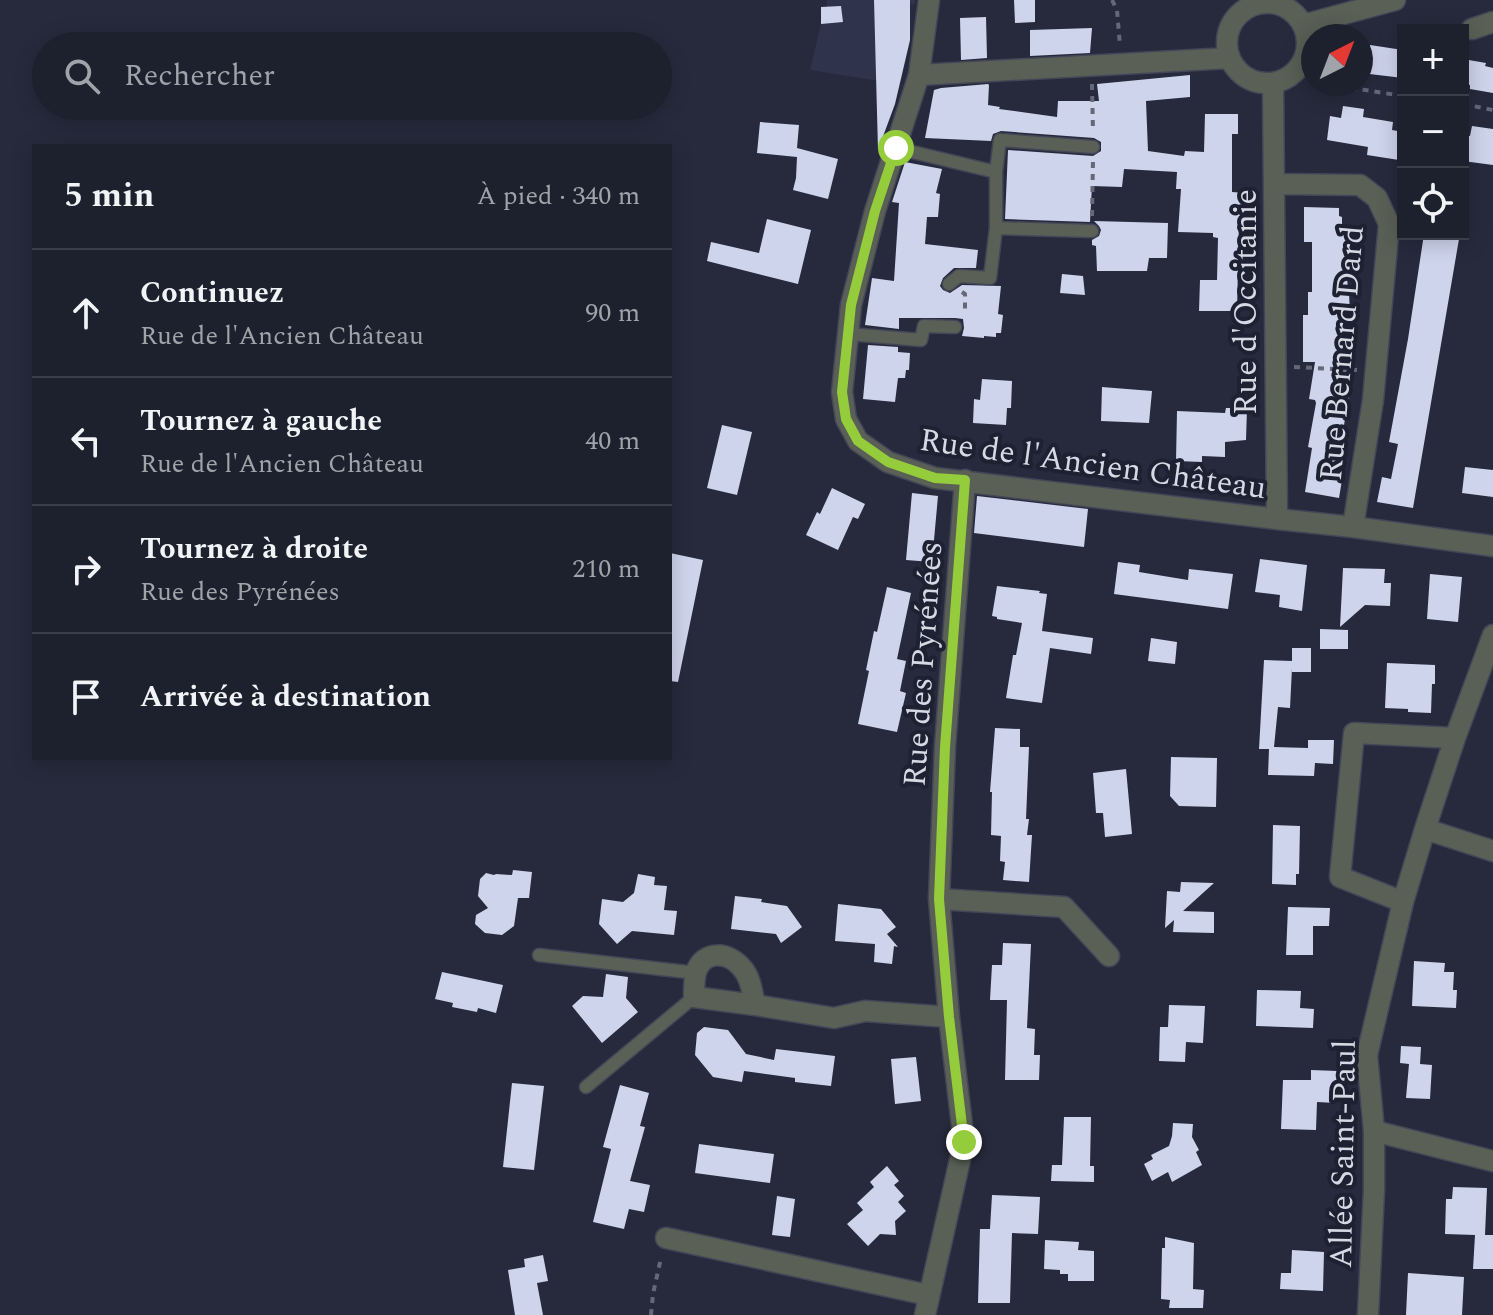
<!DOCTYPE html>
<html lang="fr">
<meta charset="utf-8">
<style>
:root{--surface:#1d202d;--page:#2a2d39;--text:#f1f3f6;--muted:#a0a3aa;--line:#3b3e49}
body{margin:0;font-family:Spectral,serif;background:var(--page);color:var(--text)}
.controls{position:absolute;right:24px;top:24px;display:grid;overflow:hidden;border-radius:0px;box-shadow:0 4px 20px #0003}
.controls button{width:72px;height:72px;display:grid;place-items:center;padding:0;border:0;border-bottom:2px solid var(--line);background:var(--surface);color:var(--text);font:40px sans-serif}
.compass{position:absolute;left:1301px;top:24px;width:72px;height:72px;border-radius:50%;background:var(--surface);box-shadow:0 4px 20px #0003;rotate:42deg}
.stop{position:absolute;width:24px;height:24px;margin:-18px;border:6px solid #94cc3c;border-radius:50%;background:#fff}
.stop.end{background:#94cc3c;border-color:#fff;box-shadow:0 2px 8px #0008}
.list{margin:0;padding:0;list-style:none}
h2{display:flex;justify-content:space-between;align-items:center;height:104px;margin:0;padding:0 32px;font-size:34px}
h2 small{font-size:26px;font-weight:400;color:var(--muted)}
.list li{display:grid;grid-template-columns:52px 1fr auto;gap:24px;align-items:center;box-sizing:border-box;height:128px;padding:0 32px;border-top:2px solid var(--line)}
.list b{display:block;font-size:30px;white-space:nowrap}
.list p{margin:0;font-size:26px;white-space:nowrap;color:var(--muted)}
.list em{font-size:26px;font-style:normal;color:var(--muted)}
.icon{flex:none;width:44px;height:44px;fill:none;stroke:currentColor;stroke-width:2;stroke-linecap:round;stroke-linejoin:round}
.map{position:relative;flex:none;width:1493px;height:1315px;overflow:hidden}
.search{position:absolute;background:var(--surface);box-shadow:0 4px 20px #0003;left:32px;top:32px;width:640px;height:88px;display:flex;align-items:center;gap:20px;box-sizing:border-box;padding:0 28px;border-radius:44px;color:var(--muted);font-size:30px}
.panel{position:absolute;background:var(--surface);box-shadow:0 4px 20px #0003;left:32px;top:144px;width:640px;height:616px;border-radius:0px}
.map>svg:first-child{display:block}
</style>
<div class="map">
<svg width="1493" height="1315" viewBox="0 0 1493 1315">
<rect width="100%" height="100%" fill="#272a3c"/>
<!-- built -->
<path fill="#2f334b" d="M827,0h88v4l-5,1v35l-9,41 -28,-1 -63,-10 11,-46v-17h6z"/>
<!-- building -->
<path fill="#ced4ec" d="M874,0h36v40l-15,64 -17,46z
M1014,0h21v22l-20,1z
M841,6l2,16 -22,2v-17z
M986,17l1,41 -26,2 -1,-42z
M1092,28l-2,25 -60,3v-26z
M1370,45l33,5v28l-42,-5v-25l8,1z
M1463,59l23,4 -1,3 8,2v25l-23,-4v-4l-7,-1z
M1190,75v22l-44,4 2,50 36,5 1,-5 19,1 1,-38h33v20h-6v58l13,1 -1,26h-5l-2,92h-38l1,-31h17l1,-42 -5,-1v-4l-35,-1 3,-43h-5l1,-17 -53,-3 -2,18 -30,-1 -2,36 -85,-3 3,-69 85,6 8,-5v-9l-7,-4 -93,-7 -8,3 -2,7 -66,-3 9,-48 7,-2 47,-4 1,1 -1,20 12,2 -1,2 58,8 1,-16h41l-2,-17z
M1343,106l21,3 -1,8 30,5 -1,8 11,2 -4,28 -32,-5 1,-8 -41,-7 3,-24 11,2z
M760,122l39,3 -2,23 41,11 -10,40 -35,-9 3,-12 1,-21 -40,-4z
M1472,126l21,3v36l-30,-4v-26l7,1z
M905,162l37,7 -6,24 4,1 -2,23h-11l-2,27 53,6 -2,18h-22l-11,10 -3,8 3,4 7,3 12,-8 39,1 -3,28 5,1 -2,18h-5v4l-12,-1v2l-22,-2 2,-8 -1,-9 -8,-1h-56v11l-34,-4 7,-47 22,3 5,-78 -7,-1z
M1304,207l35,1v8l3,1v13h5v46l1,16h1l1,24h-4v69l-2,9 5,1 -13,78 7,1 -4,24 -34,-6 7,-44 -4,-1 8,-44 -1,-3 -6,-1 6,-37h-12v-47h5v-23h4v-50h-8z
M767,219l44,11 -13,54 -91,-23 4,-19 48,11z
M1094,221l74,2 -1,35h-18l-2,13h-50l-1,-25 -4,-1v-5l7,-4 2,-6 -2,-4z
M1424,234h33v5h2l-46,269 -36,-6 5,-25 9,2 7,-35 -9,-2 19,-103z
M1062,274l21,2 2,19 -25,-2z
M868,345l30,2v5l12,1 -1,17h-3l-1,8h-7l-3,24 -32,-3z
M982,379l30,2 -1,27h-4l-1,17 -33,-2 1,-24 6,1z
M1102,387l50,4 -3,32 -48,-2z
M1226,408h21l-1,32 -21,2v15l-23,-1v6l-26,-1 1,-50 48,2z
M722,425l30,7 -15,63 -30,-7z
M1465,467l28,3v27l-31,-4z
M832,488l33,16 -7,15 -5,-2 -15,33 -32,-15 11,-23 3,2z
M912,493l26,3 -6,66 -26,-2z
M977,496l111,13 -4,38 -110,-14z
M670,553l33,7 -25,122 -8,-1z
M1260,559l47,6 -5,46 -23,-4 1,-12 -25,-3z
M1118,562l22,3 -1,7 49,8 1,-11 44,5 -5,35 -114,-15z
M1343,568l42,1 -1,14h7l-1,23 -25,-1 -25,22z
M1430,574l32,3 -4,45 -31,-3z
M997,586l43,5 -1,2 8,1 -5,37 51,7 -2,16 -41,-6 -8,55 -36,-5 7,-43h3l6,-32 -25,-4v-2l-5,-1z
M887,587l24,6 -14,66 9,2 -6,30 6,2 -9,39 -39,-8 11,-53 -3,-1 8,-39 3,1z
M1320,629l28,1v19h-28z
M1151,638l26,4 -2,22 -27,-3z
M1292,648h19v24h-19v-4l-2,40 -12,-1 -4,40 34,1v-8h26l-1,24 -18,-1 -1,13 -46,-1 1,-26h-10l5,-89 28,1z
M1387,663l48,2v19h-3l-1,29 -23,-1v-3l-23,-1z
M995,728l25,1v18h9l-3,72h3l-2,16h5l-3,47 -26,-2 2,-18 -5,-1 1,-25 -10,-1 1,-43h-2z
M1171,757l46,1 -1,49 -37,-1 -9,-10z
M1126,769l6,65 -27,3 -2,-24h-7l-3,-40z
M1273,825l27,1 -1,48h-3v11l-24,-1z
M513,870l19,2 -3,26h-11l-4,28 -12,9 -17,-2 -10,-9 1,-9 12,-7 -10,-12 2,-17 6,-6 8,2 2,-1 16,1z
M638,874l17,3 -1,8 13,1 -3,24 13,1 -3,24 -42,-4 -15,13 -18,-20 3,-25 21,3 11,-9z
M1181,882l33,1 -31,28 31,1v21l-41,-1 1,-12 -9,8 2,-37 13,1z
M735,896l27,3 -1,3 26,4 15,21 -21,16 -5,-9 -45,-5z
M838,904l43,5 15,18 -9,7 11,13 -4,-1 -2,18 -18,-2 1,-18 -40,-3z
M1288,907l42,1 -1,18h-16v29h-27z
M1003,943l28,1 -4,84 8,1 -1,26h6l-1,25h-34l2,-80h-17l2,-35h10z
M1414,961l31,2 -1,9h10l-1,18h4l-1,18 -44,-2z
M442,972l61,13 -7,28 -18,-5 -1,4 -25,-5 1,-4 -18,-4z
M606,974l22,3 -2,21 12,14 -36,31 -30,-37 11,-10 20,1z
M1257,990l44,1 -1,17 14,1 -1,19 -57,-2z
M1169,1005l36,1 -2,37 -17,-1 -1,20 -26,-1 1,-34h8z
M704,1027l24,3 18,24 28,6 2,-11 59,7 -4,30 -36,-4v-4l-51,-7 -2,11 -29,-5 -18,-22 2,-22z
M1401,1046l20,1 -1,17 12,1 -2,34 -24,-1 3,-34 -9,-1z
M916,1057l5,44 -26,3 -4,-45z
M1311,1070l26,1 -1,32 -19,-1 -1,28 -35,-1 2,-49h28z
M512,1083l32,3 -10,84 -31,-3z
M620,1085l29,8 -9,33 5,1 -15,54 20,4 -6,27 -15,-3 -5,20 -31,-7 18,-73 -8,-2z
M1064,1117h27l-1,49h4v16l-43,-1 1,-16h10z
M1173,1123l20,1 -1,13 7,13 -3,2 6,13 -30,17 -4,-10 -16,9 -8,-17 9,-5 -2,-4 18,-9 3,-10z
M699,1144l75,10 -4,29 -75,-10z
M887,1166l12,15 -5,4 10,11 -6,6 8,9 -11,10 1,14 -16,-1 -12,12 -21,-22 16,-14 -6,-7 17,-16 -4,-5z
M1453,1187l34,1 -2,47h8v34h-20l2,-34 -30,-1 1,-35h6z
M992,1195l48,2 -2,37 -26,-1 -2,70h-32l2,-74h10z
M777,1196l18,3 -5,38 -18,-2z
M1165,1237l29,6 -1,46 11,1 -1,18h-34l1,-8 -9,-1 1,-51h3z
M1045,1240l34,2 -1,8 16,1v30h-26v-7h-8v-4l-16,-1z
M1292,1250l32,2 -1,39 -43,-2 1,-16h10z
M543,1255l5,26 -11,2 6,32h-28l-7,-45 17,-3 -1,-8z
M1408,1273l56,4 -2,38h-56z"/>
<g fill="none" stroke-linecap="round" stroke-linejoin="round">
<!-- lane casing -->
<g stroke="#434657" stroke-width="15">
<path id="lane" d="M896,148l100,24 4,-32 93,7
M996,228l96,3
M949,284l10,-8 31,2 6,-50v-56
M848,334l73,6 3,-14 31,1
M539,955l157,18
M586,1087l108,-90"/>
</g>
<!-- street casing -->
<g stroke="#434657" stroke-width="23">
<path id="street" d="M929,0l-10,75 -44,136 -24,94 -9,87 4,27 12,22 30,21 47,16 342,41 76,8 140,19
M1227 43a40 40 0 1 1 80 0a40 40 0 1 1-80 0Z
M1303,25l92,-25
M1472,29l21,-7
M919,75l311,-17
M1273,83l4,436
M1274,184l86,1 17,13 12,26 -16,176 -20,127
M1425,829l68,22
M939,899l125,8 45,49
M1403,902l-63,-25 14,-144 101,5
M755,1005l-61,-8c0,-8 0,-18 2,-25 8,-23 33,-20 46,-4 9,10 10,24 13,37l79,13 31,-7 84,6
M1374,1131l119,30
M666,1238l262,57
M925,1315l39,-173 -15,-125 -10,-118 6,-152 20,-267
M1368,1315l6,-125v-59l-7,-76 36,-153 22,-73 30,-91 38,-103"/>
</g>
<!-- path -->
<path stroke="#656877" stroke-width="4" stroke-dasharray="6 6" stroke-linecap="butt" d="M1112,0l5,10 3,36
M1300,67l13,11
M1092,84l1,48
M1327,84l76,12
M1463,104l30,6
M1092,216l1,-56
M962,292l3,2v20
M1294,367l63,3
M651,1315l2,-21 8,-36"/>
<!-- lane -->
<use href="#lane" stroke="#5b6057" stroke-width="12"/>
<!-- street -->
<use href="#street" stroke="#5b6057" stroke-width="20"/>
</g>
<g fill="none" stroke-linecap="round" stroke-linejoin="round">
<!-- route -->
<path stroke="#94cc3c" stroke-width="10" d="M896,148l-21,63 -24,94 -9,87 4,27 12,22 30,21 47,16 30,2 -20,267 -6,152 10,118 15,125"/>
</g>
<g text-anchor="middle" stroke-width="8" stroke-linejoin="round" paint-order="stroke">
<!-- street labels -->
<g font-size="32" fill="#d6d9e4" stroke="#1d2132">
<text transform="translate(1245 302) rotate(-90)" y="11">Rue d'Occitanie</text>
<text transform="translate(1341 353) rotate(-85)" y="11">Rue Bernard Dard</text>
<text transform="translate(1093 463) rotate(8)" y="11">Rue de l'Ancien Château</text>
<text transform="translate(922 664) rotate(-86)" y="11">Rue des Pyrénées</text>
<text transform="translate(1342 1154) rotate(-89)" y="11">Allée Saint-Paul</text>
</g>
</g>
</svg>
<div class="controls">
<button>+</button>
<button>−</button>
<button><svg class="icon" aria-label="locate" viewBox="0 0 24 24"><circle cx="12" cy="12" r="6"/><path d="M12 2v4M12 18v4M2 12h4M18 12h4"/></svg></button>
</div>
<svg class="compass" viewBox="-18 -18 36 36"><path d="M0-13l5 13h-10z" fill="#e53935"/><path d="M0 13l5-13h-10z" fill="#a0a3aa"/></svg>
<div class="stop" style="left:896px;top:148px"></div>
<div class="stop end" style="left:964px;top:1142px"></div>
<div class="search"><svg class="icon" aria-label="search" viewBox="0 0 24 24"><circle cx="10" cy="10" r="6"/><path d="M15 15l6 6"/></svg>Rechercher</div>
<section class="panel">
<h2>5 min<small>À pied · 340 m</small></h2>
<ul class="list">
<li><svg class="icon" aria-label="ahead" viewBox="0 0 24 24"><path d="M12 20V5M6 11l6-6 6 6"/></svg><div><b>Continuez</b><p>Rue de l'Ancien Château</p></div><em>90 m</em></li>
<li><svg class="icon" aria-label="left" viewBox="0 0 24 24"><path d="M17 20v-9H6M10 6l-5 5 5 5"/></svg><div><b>Tournez à gauche</b><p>Rue de l'Ancien Château</p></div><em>40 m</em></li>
<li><svg class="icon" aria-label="right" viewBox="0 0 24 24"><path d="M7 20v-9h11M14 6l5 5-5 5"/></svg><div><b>Tournez à droite</b><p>Rue des Pyrénées</p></div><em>210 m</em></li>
<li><svg class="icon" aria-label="arrive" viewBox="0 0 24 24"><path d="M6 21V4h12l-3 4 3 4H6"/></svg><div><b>Arrivée à destination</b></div></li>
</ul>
</section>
</div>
